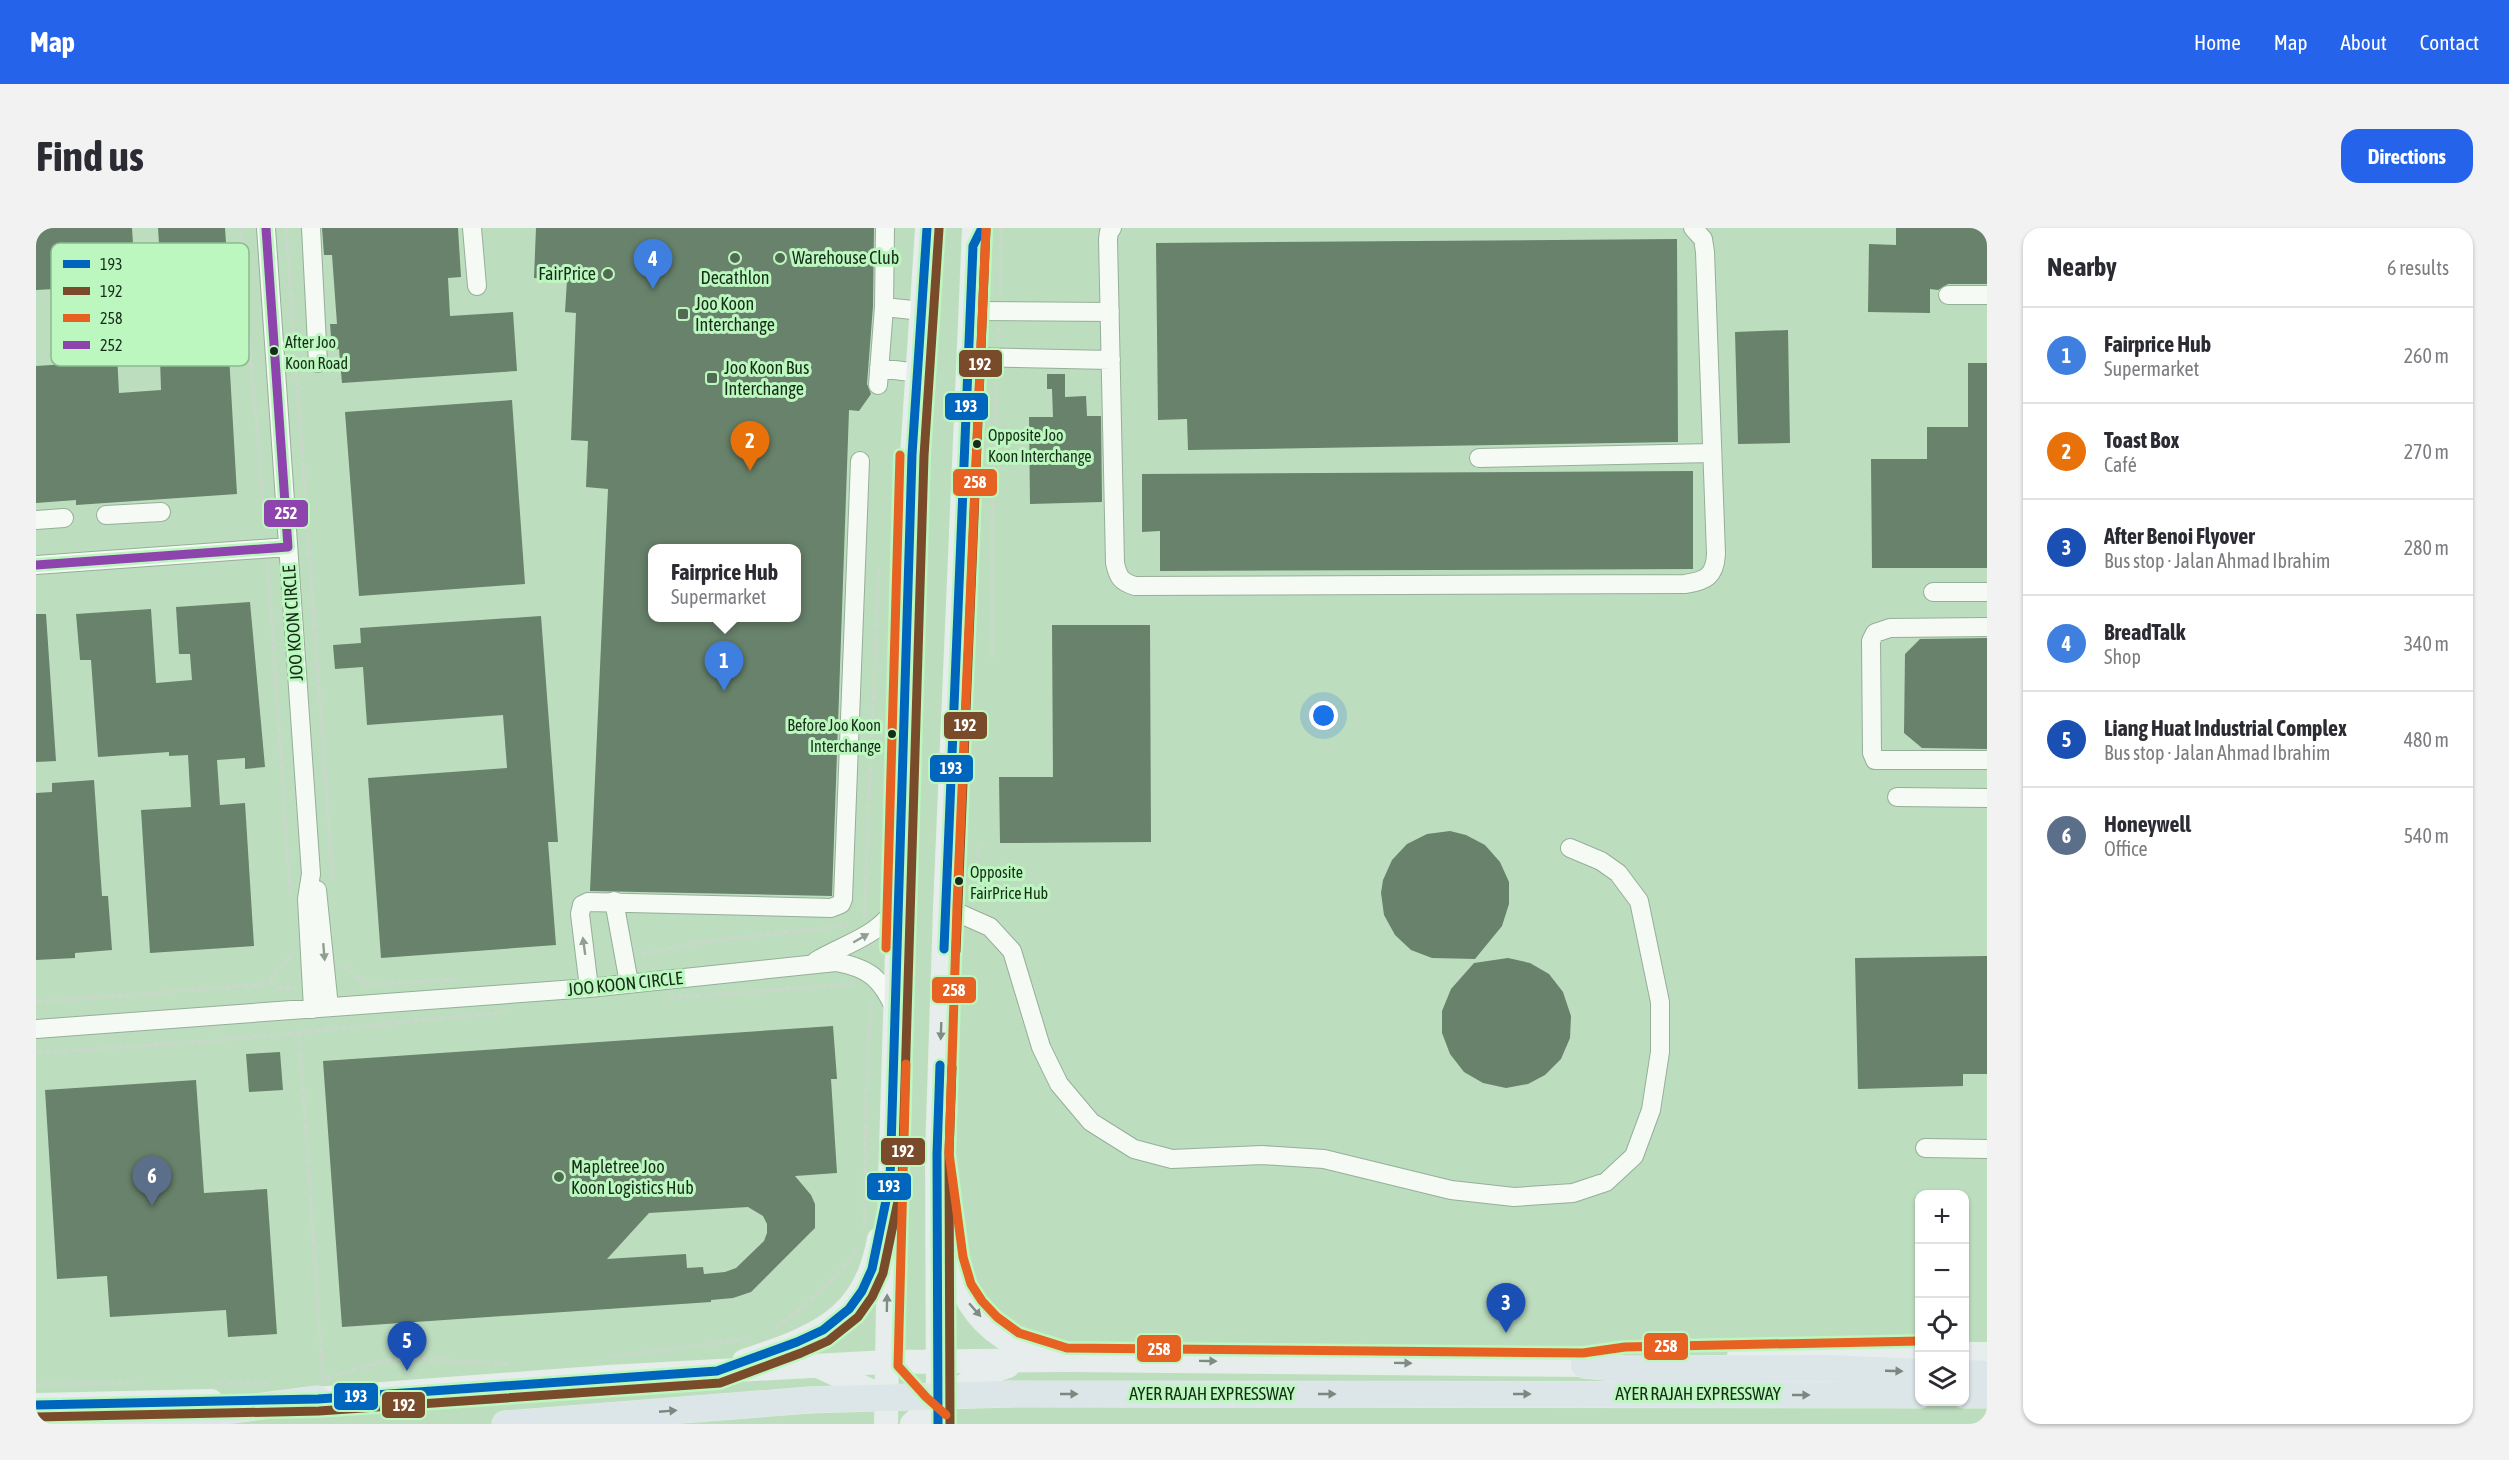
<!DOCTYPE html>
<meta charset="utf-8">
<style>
:root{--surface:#fff;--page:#f2f2f3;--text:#2b2b33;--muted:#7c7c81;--line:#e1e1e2;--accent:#2563eb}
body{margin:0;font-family:"Asap Condensed",sans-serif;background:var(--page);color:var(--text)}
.controls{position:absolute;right:18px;bottom:18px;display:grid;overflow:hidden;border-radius:12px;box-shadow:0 2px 4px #0004}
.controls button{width:54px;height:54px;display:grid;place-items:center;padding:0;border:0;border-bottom:2px solid var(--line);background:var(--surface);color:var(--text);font:30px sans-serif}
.you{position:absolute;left:1288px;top:488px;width:21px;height:21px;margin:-15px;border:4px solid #fff;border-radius:50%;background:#1a73e8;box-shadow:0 0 0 9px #1a73e833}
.badge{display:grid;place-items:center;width:39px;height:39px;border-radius:50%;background:var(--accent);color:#fff;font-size:20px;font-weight:700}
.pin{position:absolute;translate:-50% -50px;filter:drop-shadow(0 2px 3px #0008)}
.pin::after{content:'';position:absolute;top:32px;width:21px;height:18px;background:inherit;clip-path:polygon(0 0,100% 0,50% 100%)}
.popup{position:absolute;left:612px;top:316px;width:153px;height:78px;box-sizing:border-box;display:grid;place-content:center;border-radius:12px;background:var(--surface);filter:drop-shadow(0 2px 4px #0005);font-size:20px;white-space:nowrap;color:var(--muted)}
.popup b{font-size:22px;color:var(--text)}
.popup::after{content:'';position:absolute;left:50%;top:100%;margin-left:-12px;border:12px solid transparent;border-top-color:var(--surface)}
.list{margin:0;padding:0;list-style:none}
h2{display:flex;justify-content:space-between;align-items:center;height:78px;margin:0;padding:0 24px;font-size:26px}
h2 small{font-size:20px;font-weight:400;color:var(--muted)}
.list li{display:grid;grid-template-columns:39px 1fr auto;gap:18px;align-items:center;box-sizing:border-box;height:96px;padding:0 24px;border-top:2px solid var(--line)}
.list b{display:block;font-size:22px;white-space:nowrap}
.list p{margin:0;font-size:20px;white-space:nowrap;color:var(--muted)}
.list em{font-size:20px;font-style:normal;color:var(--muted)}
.icon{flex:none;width:33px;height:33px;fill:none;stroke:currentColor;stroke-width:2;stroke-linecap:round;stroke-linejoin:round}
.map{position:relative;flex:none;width:1951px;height:1196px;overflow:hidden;border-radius:18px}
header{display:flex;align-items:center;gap:36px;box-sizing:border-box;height:84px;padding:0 30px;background:var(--accent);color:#fff}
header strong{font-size:28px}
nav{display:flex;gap:33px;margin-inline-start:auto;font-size:21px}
.intro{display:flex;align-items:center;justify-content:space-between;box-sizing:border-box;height:144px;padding:0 36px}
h1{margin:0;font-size:42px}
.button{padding:15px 27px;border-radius:18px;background:var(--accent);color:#fff;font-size:21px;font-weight:700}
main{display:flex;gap:36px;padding:0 36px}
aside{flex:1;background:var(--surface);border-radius:18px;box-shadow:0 2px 4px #0004}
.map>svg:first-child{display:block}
</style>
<header>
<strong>Map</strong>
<nav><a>Home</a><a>Map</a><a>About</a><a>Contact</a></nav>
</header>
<div class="intro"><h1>Find us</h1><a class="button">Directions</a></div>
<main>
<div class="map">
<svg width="1951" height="1196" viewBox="0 0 1951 1196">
<rect width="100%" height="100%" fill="#bdddbf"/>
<!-- building -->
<path fill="#68826b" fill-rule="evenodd" d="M0,0h96l4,64 26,-2 -4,-62h67l6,89 -136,9 -3,-39 -56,3z
M286,0h136l3,49 -13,1 2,38 63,-4 4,59 -175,12 -3,-34 -7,1 -2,-26h7l-5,-69h-8z
M500,0h338l-1,78 -6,78 4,10 -12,17 -10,-1 -17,486 -242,-5 18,-402 -22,-2 2,-46 -17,-1 5,-127 -11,-1 2,-32 -33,-2zM616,321h144v69h-144z
M1860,0h91v56h-39l-10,6 -8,-1v24l-62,-1 1,-68 27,1z
M1641,11l1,203 -490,8 -1,-31 -29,1 -2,-177z
M1752,102l2,113 -52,1 -3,-112z
M81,126l2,39 42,-3 -1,-32 69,-3 8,139 -161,11v-5l-40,3v-137l31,-2 -1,-7z
M1932,135h19v205h-115l-1,-109h56v-32h41z
M1011,146h18v23l21,-1 1,20h14l1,86 -72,2 -1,-87h24l-1,-28h-5z
M476,172l13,184 -166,12 -14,-184z
M1657,243v98l-533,2v-40l-18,1v-58z
M214,374l15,165 -20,2v-11l-28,2 3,45 25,-2 9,143 -104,7 -9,-143 50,-3 -3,-52 -19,1v-4l-71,5 -7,-97h-11l-4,-46 75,-5 5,74 36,-3 -2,-26h-11l-3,-47z
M0,386h10l10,147 -20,1z
M505,388l17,226h-10l8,103 -175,13 -13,-180 139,-10 -4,-53 -136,10 -4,-58 -28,2 -2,-24 28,-2 -1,-15z
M1016,397h98l1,217 -151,1 -1,-66h54z
M1951,410v111l-65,-1 -18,-15 1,-79 15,-15z
M58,552l8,116h6l4,54 -37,3v5l-39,2v-167l16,-1v-9z
M1414,603l16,4 19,10 15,17 9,20v22l-7,22 -27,33 -43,-1 -21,-8 -16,-15 -11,-20 -3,-22 2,-13 9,-20 15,-16 20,-10z
M1951,728v118h-24v12l-105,3 -3,-131z
M1472,730l22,5 19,11 14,18 8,24 -1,22 -9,21 -16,16 -17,9 -22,4 -23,-5 -19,-11 -14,-18 -8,-21v-22l9,-22 23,-26z
M797,798l4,53h-6l6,94 -42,3 16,19 4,9v24l-64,64 -18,6 -22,2v2l-369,25 -19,-266zM712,979l15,9 4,8v9l-3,8 -28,27 -11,4 -21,2 -1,-7 -16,1 -1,-14 -79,5 42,-46z
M244,824l3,38 -34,2 -3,-38z
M160,852l8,113 63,-4 10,145 -49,3 -2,-27 -116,7 -3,-41 -50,3 -12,-189z"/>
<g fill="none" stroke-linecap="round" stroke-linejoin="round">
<!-- minor casing -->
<g stroke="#96af98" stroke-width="20">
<path id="minor" d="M230,0l45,646 -4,25 6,110
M275,0l7,135
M436,0l5,58
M1076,0l-3,4 -1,7 7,324c3,14 6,19 20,23l550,-2c21,-3 30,-8 31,-30l-11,-302 -2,-13 -10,-11
M1912,67h39
M848,79l38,4
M935,83l139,1
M933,129l142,3
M843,140l39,5
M842,157l6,-78 1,-79
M1443,230l233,-5
M70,287l55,-3
M0,292l28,-2
M0,337l252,-18
M1897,364h54
M1951,399l-97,1 -15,5 -4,8 1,112 3,7h112
M1861,569l90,1
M281,662l12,117
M578,673l15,82
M909,679l45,20 22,24 29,96 18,37 32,38 43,27 38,10 90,-4 62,4 127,31 63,7 59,-4 33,-11 28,-26 17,-46 9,-58v-50l-21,-101 -21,-28 -17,-12 -31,-13
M780,733c32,-19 65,-25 83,-59
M553,760l-9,-74 2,-9 6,-3 243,6 10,-4 2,-5 17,-438
M0,801l553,-41 247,-26c33,6 45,16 59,47
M1889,920l62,1"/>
</g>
<!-- major casing -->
<g stroke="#e1f0e2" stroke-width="24">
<path id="major" d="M912,1008c5,45 23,85 65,107 9,5 22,7 32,10
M1928,1126h23
M1703,1128l181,-3
M708,1133c71,-24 120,-40 135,-122
M784,1139l68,32
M265,1172l307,-23 278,-15 179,-2 519,5 18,-3
M0,1177l175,-4
M850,1196l4,-243 22,-726 15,-227
M876,1196c26,-25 61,-47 96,-58
M902,1196l-1,-270 8,-247 29,-679"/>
</g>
<!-- highway casing -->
<g stroke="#e1f0e2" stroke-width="27">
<path id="highway" d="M1548,1137l41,4 201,-1 94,4
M1928,1145l23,1
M975,1166l909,1
M1928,1167h23
M13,1196l183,-14 86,-11
M469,1196l305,-24"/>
</g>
<!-- path -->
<path stroke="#ccd6cd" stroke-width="3" stroke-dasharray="6 3" stroke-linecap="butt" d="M204,0l26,306
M250,0l47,656
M964,69l1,-69
M962,114l1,-15
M953,215v-14l7,1
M232,337l22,328
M956,430v-138l5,-148
M938,675l5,-61
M828,689l15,-349
M605,727l54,-12 153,-18
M306,737l25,20 89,-6
M233,753l10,7 17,-1
M632,770l185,-14
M0,774l224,-17 9,-4 24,-28
M263,805l24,346
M0,825l186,-13 284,-28
M922,941l2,53
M828,1000l2,-128 5,-99
M739,1101c30,-23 61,-49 82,-81
M1663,1119l27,-2
M574,1129l137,-18
M289,1150l64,-18 36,-1 86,5
M182,1155h53
M0,1157l103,-3"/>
<!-- minor -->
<use href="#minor" stroke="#f5faf5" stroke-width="18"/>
<!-- major -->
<use href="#major" stroke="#e7eded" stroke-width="22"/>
<!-- highway -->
<use href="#highway" stroke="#dce5e8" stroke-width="26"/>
<!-- highway-bridge casing -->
<g stroke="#e1f0e2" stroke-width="27" stroke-linecap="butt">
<path id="highway-bridge" d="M774,1172l201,-6"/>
</g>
<!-- highway-bridge -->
<use href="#highway-bridge" stroke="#dce5e8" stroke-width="26"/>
<!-- bus-1 casing -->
<g stroke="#bdf7c0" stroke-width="14">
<path id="bus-1" d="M908,721l29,-703 9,-18
M0,1177l282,-6 399,-28 80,-29 26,-12 26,-21 13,-18 10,-22 18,-88 22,-726 15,-227
M902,1196l-1,-270 3,-89"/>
</g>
<!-- bus-2 casing -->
<g stroke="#bdf7c0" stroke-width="14">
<path id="bus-2" d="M920,723l30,-723
M0,1189l283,-6 401,-28 81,-30 27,-12 30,-24 14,-20 11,-24 19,-91 22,-726 15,-227
M914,1196l-1,-270 3,-87"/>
</g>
<!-- bus-3 casing -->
<g stroke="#bdf7c0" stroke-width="14">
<path id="bus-3" d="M950,1l-29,678 -8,246 14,104 8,27 11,17 15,16 22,16 48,15 516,5 42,-6 295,-6
M850,720l14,-493
M870,836l-8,302 28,31 20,18"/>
</g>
<!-- bus-4 casing -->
<g stroke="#bdf7c0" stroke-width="14">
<path id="bus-4" d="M0,337l252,-18 -22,-319"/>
</g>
<!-- bus-1 -->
<use href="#bus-1" stroke="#0065bd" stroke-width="9"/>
<!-- bus-2 -->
<use href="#bus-2" stroke="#7a4b2a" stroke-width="9"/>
<!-- bus-3 -->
<use href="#bus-3" stroke="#e76222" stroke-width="9"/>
<!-- bus-4 -->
<use href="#bus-4" stroke="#8e44ad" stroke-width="9"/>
</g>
<!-- one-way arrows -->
<defs><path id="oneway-solid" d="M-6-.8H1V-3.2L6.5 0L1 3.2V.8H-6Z" transform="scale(1.5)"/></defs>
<g fill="#919e92">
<use href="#oneway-solid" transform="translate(825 710) rotate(-30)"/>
<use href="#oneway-solid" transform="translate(548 718) rotate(-98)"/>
<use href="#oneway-solid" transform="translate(288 724) rotate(85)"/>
</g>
<g fill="#7e8d82">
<use href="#oneway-solid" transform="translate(905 803) rotate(92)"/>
<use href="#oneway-solid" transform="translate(851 1075) rotate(-89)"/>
<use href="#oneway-solid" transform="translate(939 1082) rotate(49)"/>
<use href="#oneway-solid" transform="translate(1172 1133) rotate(1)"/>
<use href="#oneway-solid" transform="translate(1367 1135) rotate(1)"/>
</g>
<g fill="#798980">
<use href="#oneway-solid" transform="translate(1858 1143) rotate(2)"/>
<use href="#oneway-solid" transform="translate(1033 1166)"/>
<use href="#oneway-solid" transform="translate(1291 1166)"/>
<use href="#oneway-solid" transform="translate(1486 1166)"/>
<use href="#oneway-solid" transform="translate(1765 1167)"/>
<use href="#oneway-solid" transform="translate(632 1183) rotate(-5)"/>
</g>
<!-- markers -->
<g fill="#506b52" stroke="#bdf7c0" stroke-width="2">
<circle cx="699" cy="30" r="6"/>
<circle cx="744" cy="30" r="6"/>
<circle cx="572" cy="46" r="6"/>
<rect x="641" y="80" width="12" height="12" rx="3"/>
<rect x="670" y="144" width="12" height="12" rx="3"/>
<circle cx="523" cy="949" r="6"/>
</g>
<g fill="#162d18" stroke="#bdf7c0" stroke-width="2">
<circle cx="238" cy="123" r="5"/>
<circle cx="941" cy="216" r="5"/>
<circle cx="856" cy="506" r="5"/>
<circle cx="923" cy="653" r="5"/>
</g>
<g text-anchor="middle" stroke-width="6" stroke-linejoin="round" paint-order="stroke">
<!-- bus labels -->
<g font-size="16" fill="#162d18" stroke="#bdf7c0" text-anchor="start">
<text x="249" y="120">After Joo<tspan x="249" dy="21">Koon Road</tspan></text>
<text x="952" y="213">Opposite Joo<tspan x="952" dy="21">Koon Interchange</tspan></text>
<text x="845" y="503" text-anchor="end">Before Joo Koon<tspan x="845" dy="21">Interchange</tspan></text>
<text x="934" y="650">Opposite<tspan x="934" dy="21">FairPrice Hub</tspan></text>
</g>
<!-- poi labels -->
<g font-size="18" fill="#162d18" stroke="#bdf7c0" text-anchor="start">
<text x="756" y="36">Warehouse Club</text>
<text x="560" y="52" text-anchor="end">FairPrice</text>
<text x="699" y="56" text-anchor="middle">Decathlon</text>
<text x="659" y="82">Joo Koon<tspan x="659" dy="21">Interchange</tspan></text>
<text x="688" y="146">Joo Koon Bus<tspan x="688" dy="21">Interchange</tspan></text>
<text x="535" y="945">Mapletree Joo<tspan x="535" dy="21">Koon Logistics Hub</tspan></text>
</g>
<!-- street labels -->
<g font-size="18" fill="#162d18" stroke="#bdf7c0">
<text transform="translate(257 395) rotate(-94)" y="6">JOO KOON CIRCLE</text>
<text transform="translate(589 756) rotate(-6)" y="6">JOO KOON CIRCLE</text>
<text x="1176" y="1172">AYER RAJAH EXPRESSWAY</text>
<text x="1662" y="1172">AYER RAJAH EXPRESSWAY</text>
</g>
</g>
<!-- legend -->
<rect x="15" y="15" width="198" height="123" rx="9" fill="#bdf7c0" stroke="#8bba8e" stroke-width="1.5"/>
<rect x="27" y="32" width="27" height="8" fill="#0065bd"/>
<rect x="27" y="59" width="27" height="8" fill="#7a4b2a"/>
<rect x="27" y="86" width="27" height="8" fill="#e76222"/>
<rect x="27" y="113" width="27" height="8" fill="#8e44ad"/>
<g font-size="16" fill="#162d18">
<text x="64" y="42">193</text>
<text x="64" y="69">192</text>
<text x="64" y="96">258</text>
<text x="64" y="123">252</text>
</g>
<g stroke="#bdf7c0" stroke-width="2">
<rect x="922" y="121" width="45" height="29" rx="6" fill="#7a4b2a"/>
<rect x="908" y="164" width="45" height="29" rx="6" fill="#0065bd"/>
<rect x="916" y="240" width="46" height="29" rx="6" fill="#e76222"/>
<rect x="227" y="271" width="46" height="29" rx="6" fill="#8e44ad"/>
<rect x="907" y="483" width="45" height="29" rx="6" fill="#7a4b2a"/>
<rect x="893" y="526" width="45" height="29" rx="6" fill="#0065bd"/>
<rect x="895" y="748" width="46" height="28" rx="6" fill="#e76222"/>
<rect x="844" y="909" width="46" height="29" rx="6" fill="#7a4b2a"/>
<rect x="830" y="944" width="46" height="29" rx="6" fill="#0065bd"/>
<rect x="1607" y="1104" width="46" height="29" rx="6" fill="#e76222"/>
<rect x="1100" y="1106" width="46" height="29" rx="6" fill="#e76222"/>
<rect x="297" y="1154" width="46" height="29" rx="6" fill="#0065bd"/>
<rect x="345" y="1163" width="45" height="28" rx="6" fill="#7a4b2a"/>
</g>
<g font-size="16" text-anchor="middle" font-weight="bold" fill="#fff">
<text x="944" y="142">192</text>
<text x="930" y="184">193</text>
<text x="939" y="260">258</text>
<text x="250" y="291">252</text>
<text x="929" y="503">192</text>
<text x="915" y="546">193</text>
<text x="918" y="768">258</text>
<text x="867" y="929">192</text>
<text x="853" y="964">193</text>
<text x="1630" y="1124">258</text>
<text x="1123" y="1127">258</text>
<text x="320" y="1174">193</text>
<text x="368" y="1183">192</text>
</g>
</svg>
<div class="controls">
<button>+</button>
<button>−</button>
<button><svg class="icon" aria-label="locate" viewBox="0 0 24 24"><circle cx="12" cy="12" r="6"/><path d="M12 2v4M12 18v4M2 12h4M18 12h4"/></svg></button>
<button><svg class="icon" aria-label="layers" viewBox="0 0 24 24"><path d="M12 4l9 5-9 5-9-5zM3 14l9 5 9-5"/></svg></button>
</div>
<div class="you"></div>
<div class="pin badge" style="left:688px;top:463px;background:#3f7fe0">1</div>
<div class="popup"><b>Fairprice Hub</b>Supermarket</div>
<div class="pin badge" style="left:714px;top:243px;background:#e8710a">2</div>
<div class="pin badge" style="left:1470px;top:1105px;background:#1a4fb4">3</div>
<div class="pin badge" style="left:617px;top:61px;background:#3f7fe0">4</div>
<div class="pin badge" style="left:371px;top:1143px;background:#1a4fb4">5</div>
<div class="pin badge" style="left:116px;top:978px;background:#5c6f8a">6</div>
</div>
<aside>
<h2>Nearby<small>6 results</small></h2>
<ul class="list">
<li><span class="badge" style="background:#3f7fe0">1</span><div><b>Fairprice Hub</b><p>Supermarket</p></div><em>260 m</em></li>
<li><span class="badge" style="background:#e8710a">2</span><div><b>Toast Box</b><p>Café</p></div><em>270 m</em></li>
<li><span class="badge" style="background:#1a4fb4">3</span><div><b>After Benoi Flyover</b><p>Bus stop · Jalan Ahmad Ibrahim</p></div><em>280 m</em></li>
<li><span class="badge" style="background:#3f7fe0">4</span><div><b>BreadTalk</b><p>Shop</p></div><em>340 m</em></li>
<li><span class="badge" style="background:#1a4fb4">5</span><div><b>Liang Huat Industrial Complex</b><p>Bus stop · Jalan Ahmad Ibrahim</p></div><em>480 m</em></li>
<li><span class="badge" style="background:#5c6f8a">6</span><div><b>Honeywell</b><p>Office</p></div><em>540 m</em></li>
</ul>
</aside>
</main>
